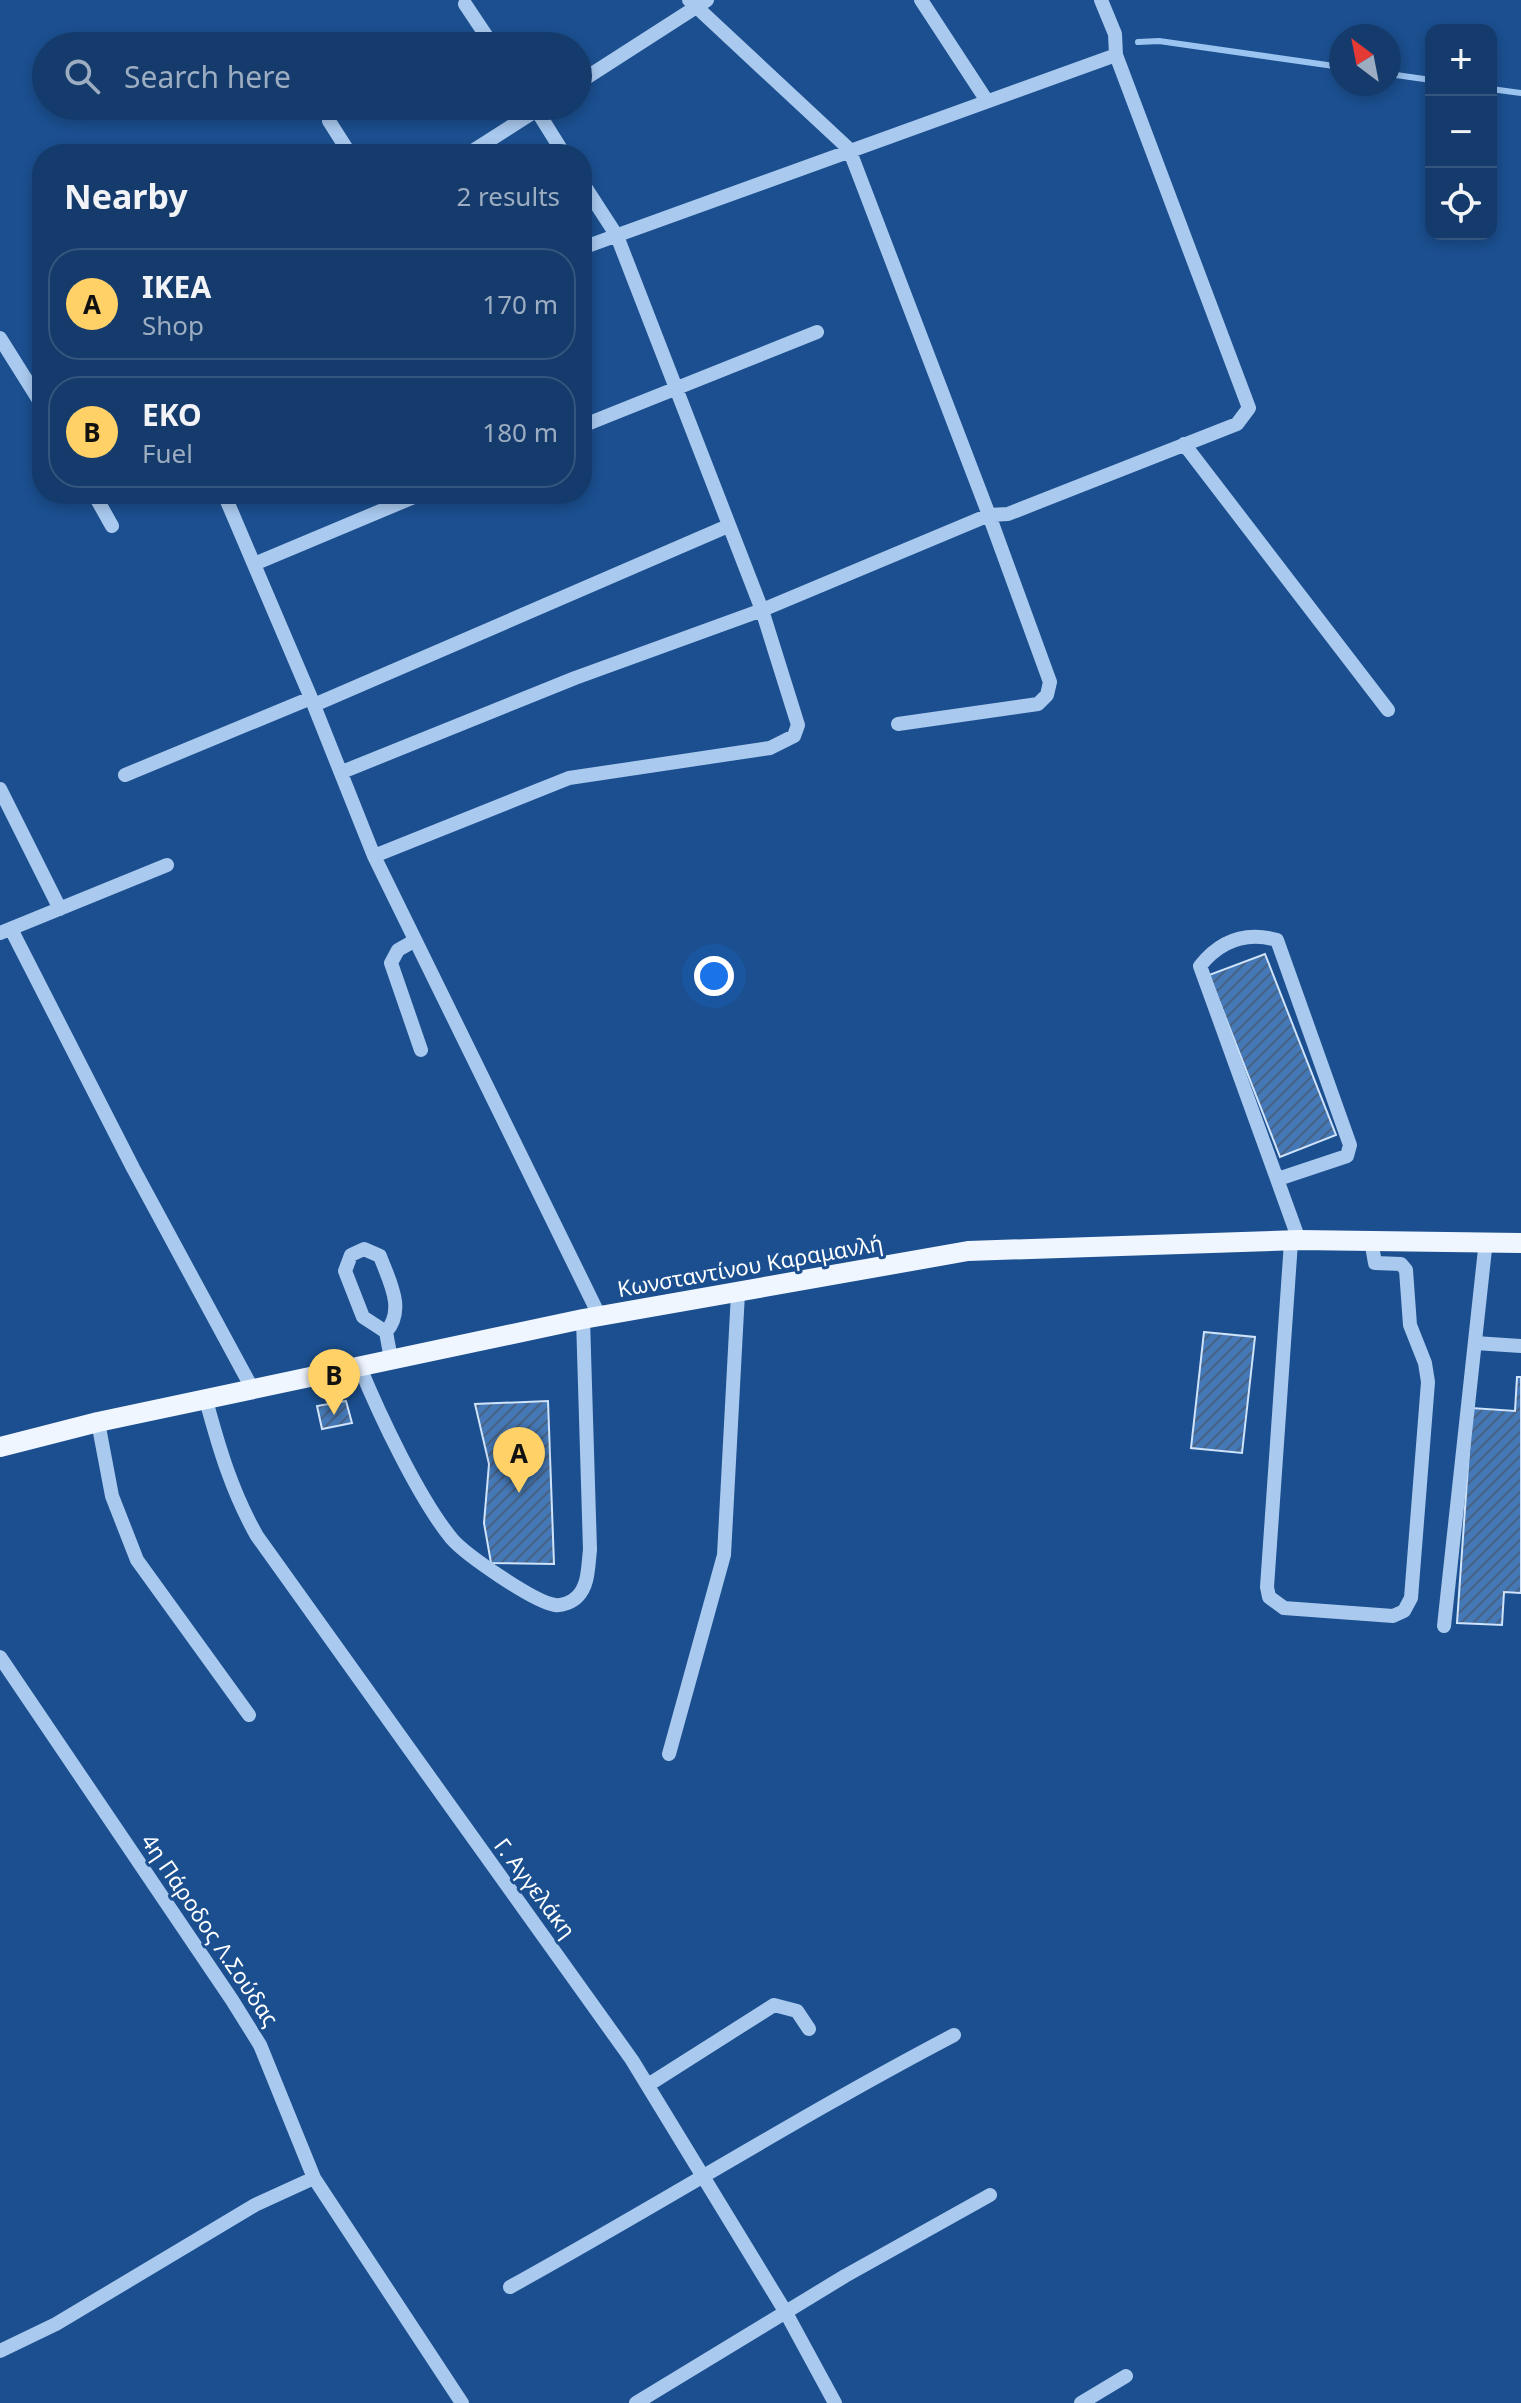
<!DOCTYPE html>
<meta charset="utf-8">
<style>
:root{--surface:#143b6b;--page:#1d4271;--text:#f1f3f6;--muted:#9dadc1;--line:#33557e;--accent:#ffd166}
body{margin:0;font-family:"Noto Sans",sans-serif;background:var(--page);color:var(--text)}
.controls{position:absolute;right:24px;top:24px;display:grid;overflow:hidden;border-radius:16px;box-shadow:0 4px 12px #0003}
.controls button{width:72px;height:72px;display:grid;place-items:center;padding:0;border:0;border-bottom:2px solid var(--line);background:var(--surface);color:var(--text);font:40px sans-serif}
.compass{position:absolute;left:1329px;top:24px;width:72px;height:72px;border-radius:50%;background:var(--surface);box-shadow:0 4px 12px #0003;rotate:328deg}
.you{position:absolute;left:714px;top:976px;width:28px;height:28px;margin:-20px;border:6px solid #fff;border-radius:50%;background:#1a73e8;box-shadow:0 0 0 12px #1a73e833}
.badge{display:grid;place-items:center;width:52px;height:52px;border-radius:50%;background:var(--accent);color:#111;font-size:26px;font-weight:700}
.pin{position:absolute;translate:-50% -66px;filter:drop-shadow(0 2px 4px #0008)}
.pin::after{content:'';position:absolute;top:42px;width:28px;height:24px;background:inherit;clip-path:polygon(0 0,100% 0,50% 100%)}
.list{margin:0;padding:0;list-style:none}
h2{display:flex;justify-content:space-between;align-items:center;height:104px;margin:0;padding:0 32px;font-size:34px}
h2 small{font-size:26px;font-weight:400;color:var(--muted)}
.list li{display:grid;grid-template-columns:52px 1fr auto;gap:24px;align-items:center;box-sizing:border-box;height:112px;margin:0 16px 16px;padding:0 16px;border:2px solid var(--line);border-radius:32px}
.list b{display:block;font-size:30px;white-space:nowrap}
.list p{margin:0;font-size:26px;white-space:nowrap;color:var(--muted)}
.list em{font-size:26px;font-style:normal;color:var(--muted)}
.icon{flex:none;width:44px;height:44px;fill:none;stroke:currentColor;stroke-width:2;stroke-linecap:round;stroke-linejoin:round}
.map{position:relative;flex:none;width:1521px;height:2403px;overflow:hidden}
.search{position:absolute;background:var(--surface);box-shadow:0 4px 12px #0003;left:32px;top:32px;width:560px;height:88px;display:flex;align-items:center;gap:20px;box-sizing:border-box;padding:0 28px;border-radius:44px;color:var(--muted);font-size:30px}
.panel{position:absolute;background:var(--surface);box-shadow:0 4px 12px #0003;left:32px;top:144px;width:560px;height:360px;border-radius:32px}
.map>svg:first-child{display:block}
</style>
<div class="map">
<svg width="1521" height="2403" viewBox="0 0 1521 2403">
<defs>
<pattern id="building-hatch" width="6" height="6" patternUnits="userSpaceOnUse" patternTransform="scale(2)"><rect width="6" height="6" fill="#4478b7"/><path d="M-1 1l2-2M0 6l6-6M5 7l2-2" fill="none" stroke="#486282"/></pattern>
</defs>
<rect width="100%" height="100%" fill="#1b4f8f"/>
<g fill="none" stroke-linecap="round" stroke-linejoin="round">
<!-- stream -->
<path stroke="#9cc4f0" stroke-width="6" d="M1138,42l21,-1 182,26
M1389,74l42,6
M1491,89l30,4"/>
</g>
<!-- building -->
<path fill="url(#building-hatch)" stroke="#cfe3fa" stroke-width="2" d="M1265,954l71,181 -56,22 -71,-182z
M1204,1332l51,5 -13,116 -51,-5z
M1517,1377h4v216l-17,-1 -2,33 -45,-2 15,-215 43,3z
M346,1401l6,22 -30,6 -5,-23z
M548,1401l6,163 -63,-1 -7,-40 5,-59 -14,-60z"/>
<g fill="none" stroke-linecap="round" stroke-linejoin="round">
<!-- minor -->
<path stroke="#a9c9ee" stroke-width="14" d="M921,0l66,101
M465,4l28,42
M578,83l129,-83
M534,106l30,48
M329,121l21,33
M468,154l75,-48
M582,248l534,-193
M0,338l42,67
M582,426l235,-94
M1184,444l204,266
M94,494l18,32
M224,494l87,204 63,158 226,461
M254,564l167,-70
M314,705l414,-179
M898,724l140,-20 9,-9 3,-13 -61,-167 19,-1 229,-90 12,-16 -133,-353 -1,-21 -14,-34
M342,772l233,-94 187,-68 227,-95 -140,-366 -160,-149
M125,775l186,-77
M0,789l60,120
M374,856l195,-78 201,-30 24,-12 4,-11 -36,-115 -145,-374 -35,-54
M11,929l122,239 120,222
M0,933l167,-68
M414,941l-16,9 -7,13 30,87
M1278,1179l69,-23 3,-11 -73,-205c-32,-9 -57,1 -77,26l99,274
M1291,1242l-24,345 2,10 15,11 109,8 11,-5 7,-13 17,-216 -3,-19 -15,-38 -4,-55 -5,-6 -26,-1 -4,-23
M386,1332l-23,-15 -18,-46 6,-16 13,-6 16,7c9,25 26,53 6,76l5,27
M1475,1343l46,3
M359,1365c20,49 60,134 93,174 14,16 82,63 103,66 7,1 17,-3 22,-8 12,-11 11,-32 13,-47l-7,-231
M206,1400c13,48 26,92 51,136l375,524 153,251 50,92
M98,1422l14,74 25,64 112,155
M1444,1626l42,-386
M0,1657l232,343 28,45 54,133 148,225
M669,1754l55,-199 14,-262
M648,2085l126,-80 23,6 12,18
M510,2287c149,-82 293,-173 444,-252
M0,2351l56,-27 199,-119 59,-27
M636,2403l209,-127 145,-81
M1081,2403l45,-27"/>
<!-- major -->
<path stroke="#f0f6ff" stroke-width="20" d="M0,1447l98,-25 485,-103 385,-68 331,-11 222,3"/>
</g>
<g text-anchor="middle" stroke-width="6" stroke-linejoin="round" paint-order="stroke">
<!-- street labels -->
<g font-size="22" fill="#fff" stroke="#1b4f8f">
<text transform="translate(750 1266) rotate(-10)" y="8">Κωνσταντίνου Καραμανλή</text>
<text transform="translate(535 1888) rotate(53)" y="8">Γ. Αγγελάκη</text>
<text transform="translate(210 1930) rotate(56)" y="8">4η Πάροδος Λ.Σούδας</text>
</g>
</g>
</svg>
<div class="controls">
<button>+</button>
<button>−</button>
<button><svg class="icon" aria-label="locate" viewBox="0 0 24 24"><circle cx="12" cy="12" r="6"/><path d="M12 2v4M12 18v4M2 12h4M18 12h4"/></svg></button>
</div>
<svg class="compass" viewBox="-18 -18 36 36"><path d="M0-13l5 13h-10z" fill="#e53935"/><path d="M0 13l5-13h-10z" fill="#9dadc1"/></svg>
<div class="you"></div>
<div class="pin badge" style="left:519px;top:1493px">A</div>
<div class="pin badge" style="left:334px;top:1415px">B</div>
<div class="search"><svg class="icon" aria-label="search" viewBox="0 0 24 24"><circle cx="10" cy="10" r="6"/><path d="M15 15l6 6"/></svg>Search here</div>
<section class="panel">
<h2>Nearby<small>2 results</small></h2>
<ul class="list">
<li><span class="badge">A</span><div><b>IKEA</b><p>Shop</p></div><em>170 m</em></li>
<li><span class="badge">B</span><div><b>EKO</b><p>Fuel</p></div><em>180 m</em></li>
</ul>
</section>
</div>
